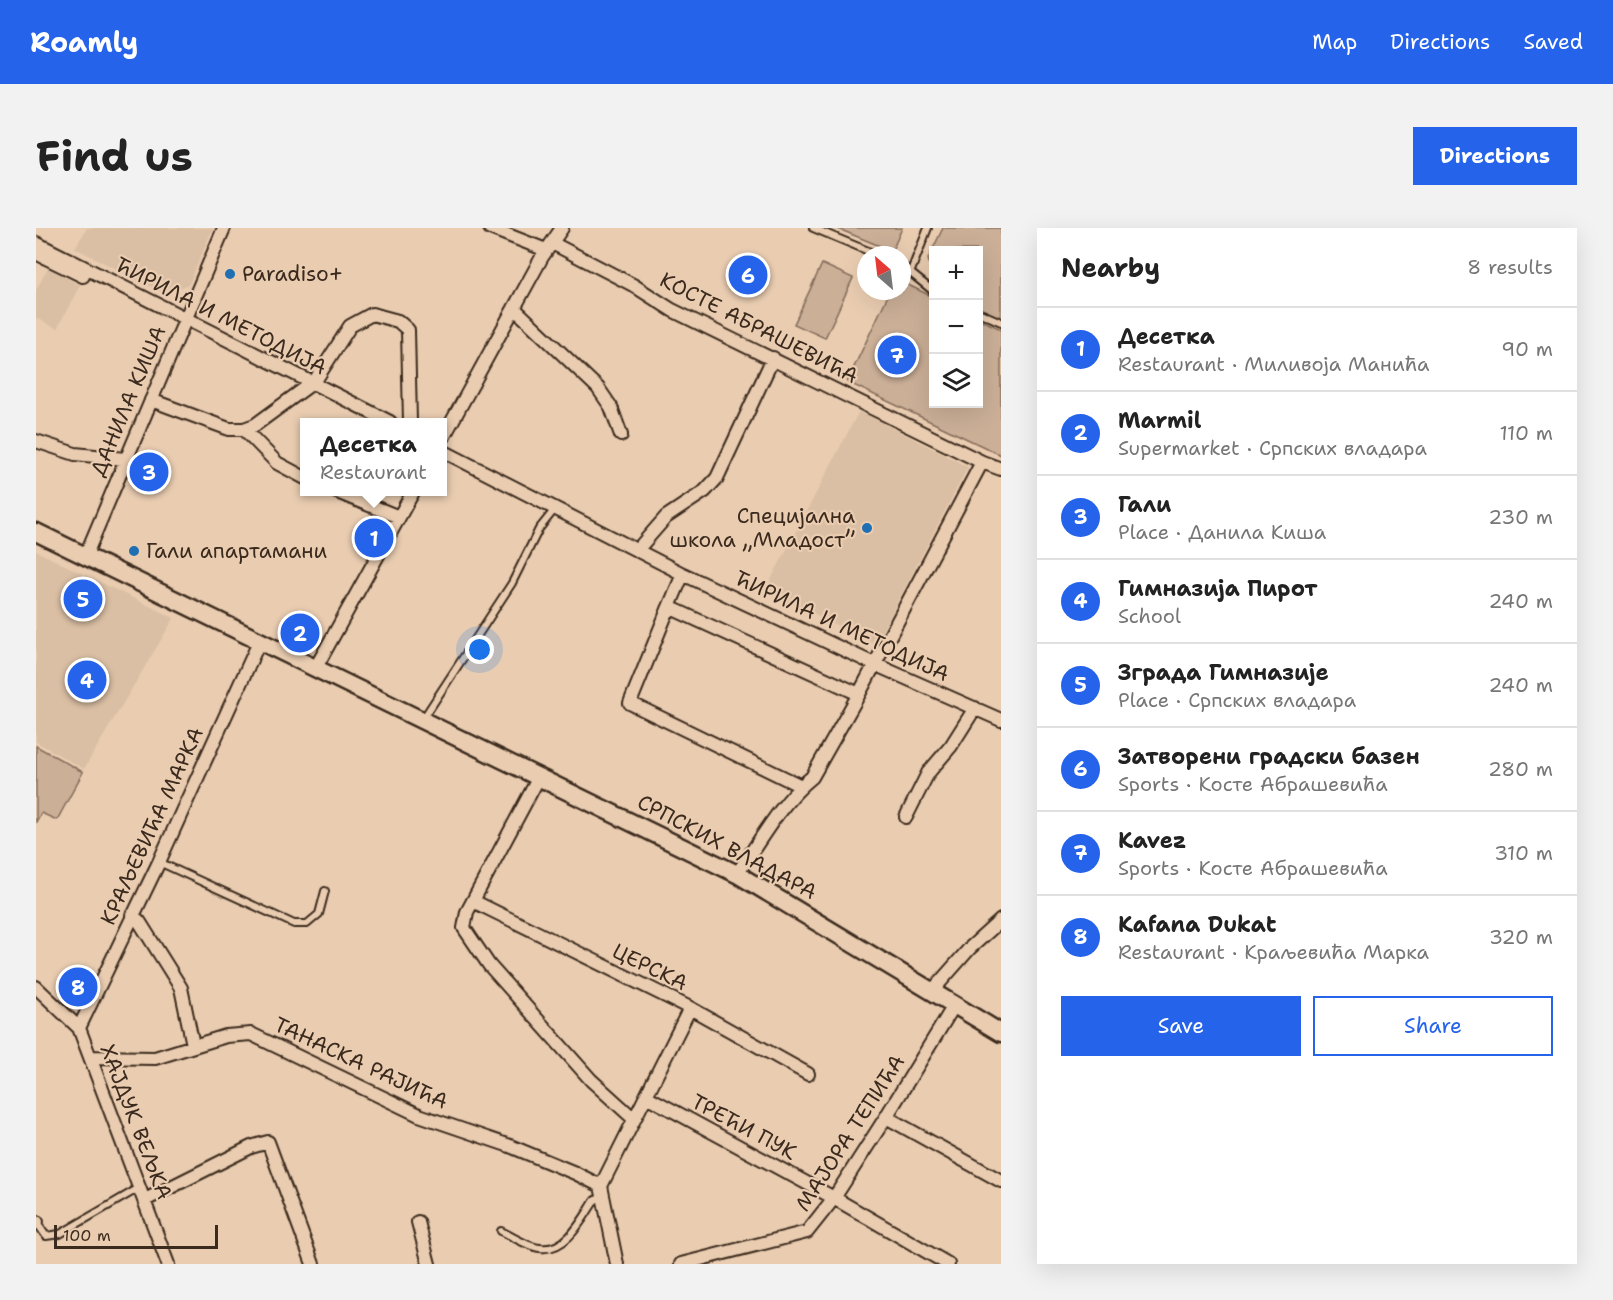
<!DOCTYPE html>
<meta charset="utf-8">
<style>
:root{--surface:#fff;--page:#f2f2f2;--text:#222;--muted:#767676;--line:#e0e0e0;--accent:#2563eb}
body{margin:0;font-family:"Shantell Sans",sans-serif;background:var(--page);color:var(--text)}
.controls{position:absolute;right:18px;top:18px;display:grid;overflow:hidden;border-radius:0px;box-shadow:0 6px 24px #0002}
.controls button{width:54px;height:54px;display:grid;place-items:center;padding:0;border:0;border-bottom:2px solid var(--line);background:var(--surface);color:var(--text);font:30px sans-serif}
.compass{position:absolute;left:821px;top:18px;width:54px;height:54px;border-radius:50%;background:var(--surface);box-shadow:0 6px 24px #0002;rotate:332deg}
.scale{position:absolute;left:18px;bottom:15px;width:164px;box-sizing:border-box;padding-left:6px;border:3px solid #3b2a1e;border-top:0;font-size:16px;line-height:21px;white-space:nowrap;color:#3b2a1e;-webkit-text-stroke:4px #eacdb1;paint-order:stroke}
.you{position:absolute;left:444px;top:422px;width:21px;height:21px;margin:-15px;border:4px solid #fff;border-radius:50%;background:#1a73e8;box-shadow:0 0 0 9px #1a73e833}
.badge{display:grid;place-items:center;width:39px;height:39px;border-radius:50%;background:var(--accent);color:#fff;font-size:20px;font-weight:700}
.pin{position:absolute;translate:-50% -50%;border:3px solid #fff;box-shadow:0 2px 6px #0006}
.popup{position:absolute;left:264px;top:190px;width:147px;height:78px;box-sizing:border-box;display:grid;place-content:center;border-radius:0px;background:var(--surface);filter:drop-shadow(0 2px 4px #0005);font-size:20px;white-space:nowrap;color:var(--muted)}
.popup b{font-size:22px;color:var(--text)}
.popup::after{content:'';position:absolute;left:50%;top:100%;margin-left:-12px;border:12px solid transparent;border-top-color:var(--surface)}
.list{margin:0;padding:0;list-style:none}
h2{display:flex;justify-content:space-between;align-items:center;height:78px;margin:0;padding:0 24px;font-size:26px}
h2 small{font-size:20px;font-weight:400;color:var(--muted)}
.list li{display:grid;grid-template-columns:39px 1fr auto;gap:18px;align-items:center;box-sizing:border-box;height:84px;padding:0 24px;border-top:2px solid var(--line)}
.list b{display:block;font-size:22px;white-space:nowrap}
.list p{margin:0;font-size:20px;white-space:nowrap;color:var(--muted)}
.list em{font-size:20px;font-style:normal;color:var(--muted)}
.actions{display:flex;gap:12px;padding:18px 24px}
.actions a{flex:1;padding:14px 0;border:2px solid var(--accent);border-radius:0px;text-align:center;font-size:21px;color:var(--accent)}
.actions .main{background:var(--accent);color:#fff}
.icon{flex:none;width:33px;height:33px;fill:none;stroke:currentColor;stroke-width:2;stroke-linecap:round;stroke-linejoin:round}
.map{position:relative;flex:none;width:965px;height:1036px;overflow:hidden;border-radius:0px}
header{display:flex;align-items:center;gap:36px;box-sizing:border-box;height:84px;padding:0 30px;background:var(--accent);color:#fff}
header strong{font-size:28px}
nav{display:flex;gap:33px;margin-inline-start:auto;font-size:21px}
.intro{display:flex;align-items:center;justify-content:space-between;box-sizing:border-box;height:144px;padding:0 36px}
h1{margin:0;font-size:42px}
.button{padding:15px 27px;border-radius:0px;background:var(--accent);color:#fff;font-size:21px;font-weight:700}
main{display:flex;gap:36px;padding:0 36px}
aside{flex:1;background:var(--surface);border-radius:0px;box-shadow:0 6px 24px #0002}
.map>svg:first-child{display:block}
</style>
<header>
<strong>Roamly</strong>
<nav><a>Map</a><a>Directions</a><a>Saved</a></nav>
</header>
<div class="intro"><h1>Find us</h1><a class="button">Directions</a></div>
<main>
<div class="map">
<svg width="965" height="1036" viewBox="0 0 965 1036">
<rect width="100%" height="100%" fill="#eacdb1"/>
<filter id="ink" filterUnits="userSpaceOnUse"><feTurbulence type="fractalNoise" baseFrequency=".0167" numOctaves="2"/><feDisplacementMap in="SourceGraphic" scale="12" xChannelSelector="R" yChannelSelector="G"/><feConvolveMatrix kernelMatrix="1 2 1 2 8 2 1 2 1" color-interpolation-filters="sRGB"/></filter>
<g filter="url(#ink)">
<!-- built -->
<path fill="#dabfa4" d="M51,0h126l-24,56 -24,10 -90,-46z
M12,40l32,17 -23,44 -21,-11v-28z
M823,183l109,56 -93,178 -109,-56z
M0,323l138,67 -90,151 -48,-27z"/>
<!-- green -->
<path fill="#cbaf97" stroke="#836c5a" stroke-width="1.5" d="M800,0h66l-10,23z
M907,0h58v91l-22,-10 -1,-59h-45v27l-5,-18z
M786,36l31,14 -28,60 -31,-14z
M866,54l31,15v107h45l1,-85 22,10v126l-154,-73 43,-91h12z
M0,518l47,26 -26,48 -16,-7 -5,9z"/>
<g fill="none" stroke-linecap="round" stroke-linejoin="round">
<!-- lane casing -->
<g stroke="#3b2a1e" stroke-width="10">
<path id="lane" d="M777,0l65,27
M866,38l31,25
M875,43l17,-43
M942,84l23,10
M387,491l89,-136 27,-54 16,-20
M123,634l135,62h13l12,-10 6,-23
M1,995l9,13 14,-2 79,-46
M465,1003c11,5 27,16 39,17 27,4 43,-30 55,-48l6,-2"/>
</g>
<!-- street casing -->
<g stroke="#3b2a1e" stroke-width="16">
<path id="street" d="M454,0l56,22
M0,15l354,179
M516,15l81,42 39,25 310,152 19,7
M0,25l47,23
M478,80l84,80 13,19 10,28
M115,172l78,29h15l33,34 28,15
M208,201l11,-4 60,-44 35,-55 22,-12 26,7 10,9 2,92
M407,210l99,-181 20,-29
M0,213l39,13 50,5
M407,223l240,123 191,90 127,56
M301,264l62,25
M602,321l28,-32 39,-26 12,-13 56,-120
M49,329l139,-329
M647,346l-14,33 190,87
M633,379l-39,96 171,83
M279,441l98,-177
M503,549l-72,135 -3,16 25,37 102,115 43,39
M870,589l22,-44 23,-27 24,-38
M701,646c23,-33 44,-72 75,-97l47,-83 123,-232
M437,673l217,107 118,66
M96,687l7,6 42,67 12,57
M0,759l43,41 89,236
M897,762l37,-42 31,-28
M43,800l80,-166 101,-222
M54,829l65,1 71,-22 25,-2 168,81 91,31 65,27 26,13
M610,868l188,102 114,66
M850,889l115,64
M565,958l89,-178
M565,958l16,78
M109,972l106,-53 17,-5 45,122
M382,994l11,42
M0,995l1,-1
M645,1036l126,-32 27,-34 52,-81 69,-113"/>
</g>
<!-- secondary casing -->
<g stroke="#3b2a1e" stroke-width="21">
<path id="secondary" d="M0,304l701,342 264,159"/>
</g>
<!-- lane -->
<use href="#lane" stroke="#eacdb1" stroke-width="6"/>
<!-- street -->
<use href="#street" stroke="#eacdb1" stroke-width="12"/>
<!-- secondary -->
<use href="#secondary" stroke="#eacdb1" stroke-width="16"/>
</g>
</g>
<!-- markers -->
<g fill="#1f6fb2" stroke="#eacdb1" stroke-width="2">
<circle cx="194" cy="46" r="6"/>
<circle cx="831" cy="300" r="6"/>
<circle cx="98" cy="323" r="6"/>
</g>
<g text-anchor="middle" stroke-width="4.5" stroke-linejoin="round" paint-order="stroke">
<!-- poi labels -->
<g font-size="21" fill="#3b2a1e" stroke="#eacdb1" text-anchor="start">
<text x="206" y="53">Paradiso+</text>
<text x="819" y="295" text-anchor="end">Специјална<tspan x="819" dy="24">школа „Младост”</tspan></text>
<text x="110" y="330">Гали апартамани</text>
</g>
<!-- street labels -->
<g font-size="21" fill="#3b2a1e" stroke="#eacdb1">
<text transform="translate(185 88) rotate(27)" y="7">ЋИРИЛА И МЕТОДИЈА</text>
<text transform="translate(723 100) rotate(27)" y="7">КОСТЕ АБРАШЕВИЋА</text>
<text transform="translate(92 173) rotate(-67)" y="7">ДАНИЛА КИША</text>
<text transform="translate(806 398) rotate(25)" y="7">ЋИРИЛА И МЕТОДИЈА</text>
<text transform="translate(116 598) rotate(-65)" y="7">КРАЉЕВИЋА МАРКА</text>
<text transform="translate(691 619) rotate(28)" y="7">СРПСКИХ ВЛАДАРА</text>
<text transform="translate(614 739) rotate(26)" y="7">ЦЕРСКА</text>
<text transform="translate(325 835) rotate(25)" y="7">ТАНАСКА РАЈИЋА</text>
<text transform="translate(100 894) rotate(69)" y="7">ХАЈДУК ВЕЉКА</text>
<text transform="translate(708 899) rotate(28)" y="7">ТРЕЋИ ПУК</text>
<text transform="translate(814 905) rotate(-57)" y="7">МАЈОРА ТЕПИЋА</text>
</g>
</g>
</svg>
<div class="controls">
<button>+</button>
<button>−</button>
<button><svg class="icon" aria-label="layers" viewBox="0 0 24 24"><path d="M12 4l9 5-9 5-9-5zM3 14l9 5 9-5"/></svg></button>
</div>
<svg class="compass" viewBox="-18 -18 36 36"><path d="M0-13l5 13h-10z" fill="#e53935"/><path d="M0 13l5-13h-10z" fill="#767676"/></svg>
<div class="scale">100 m</div>
<div class="you"></div>
<div class="pin badge" style="left:338px;top:310px">1</div>
<div class="popup"><b>Десетка</b>Restaurant</div>
<div class="pin badge" style="left:264px;top:405px">2</div>
<div class="pin badge" style="left:113px;top:244px">3</div>
<div class="pin badge" style="left:51px;top:452px">4</div>
<div class="pin badge" style="left:47px;top:371px">5</div>
<div class="pin badge" style="left:712px;top:47px">6</div>
<div class="pin badge" style="left:861px;top:127px">7</div>
<div class="pin badge" style="left:42px;top:759px">8</div>
</div>
<aside>
<h2>Nearby<small>8 results</small></h2>
<ul class="list">
<li><span class="badge">1</span><div><b>Десетка</b><p>Restaurant · Миливоја Манића</p></div><em>90 m</em></li>
<li><span class="badge">2</span><div><b>Marmil</b><p>Supermarket · Српских владара</p></div><em>110 m</em></li>
<li><span class="badge">3</span><div><b>Гали</b><p>Place · Данила Киша</p></div><em>230 m</em></li>
<li><span class="badge">4</span><div><b>Гимназија Пирот</b><p>School</p></div><em>240 m</em></li>
<li><span class="badge">5</span><div><b>Зграда Гимназије</b><p>Place · Српских владара</p></div><em>240 m</em></li>
<li><span class="badge">6</span><div><b>Затворени градски базен</b><p>Sports · Косте Абрашевића</p></div><em>280 m</em></li>
<li><span class="badge">7</span><div><b>Kavez</b><p>Sports · Косте Абрашевића</p></div><em>310 m</em></li>
<li><span class="badge">8</span><div><b>Kafana Dukat</b><p>Restaurant · Краљевића Марка</p></div><em>320 m</em></li>
</ul>
<div class="actions"><a class="main">Save</a><a>Share</a></div>
</aside>
</main>
